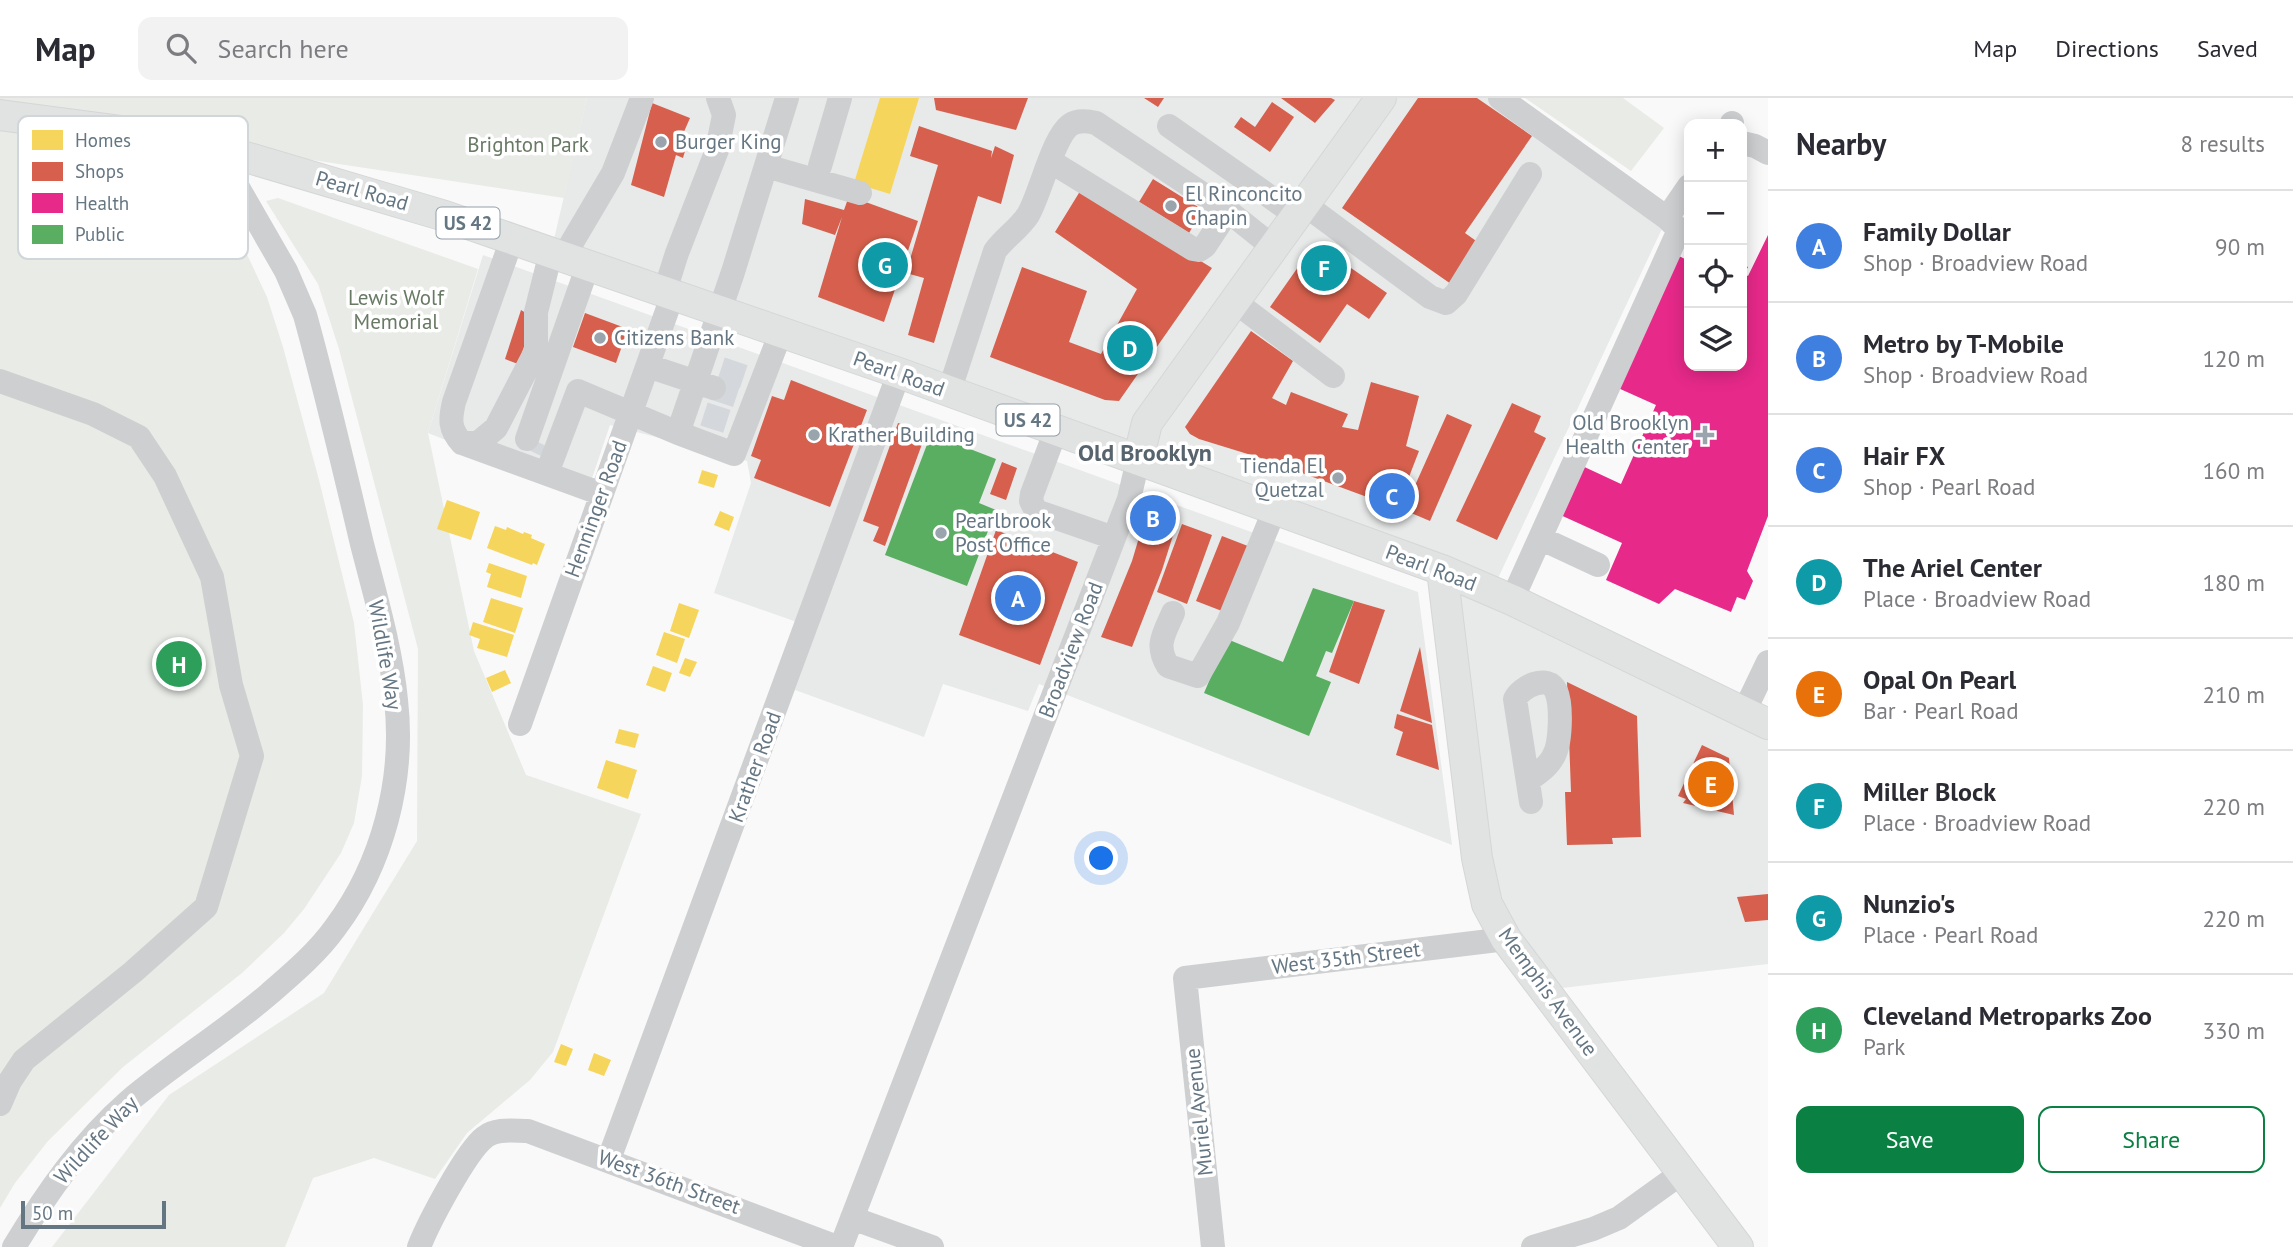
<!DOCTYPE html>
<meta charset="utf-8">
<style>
:root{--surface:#fff;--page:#f2f2f3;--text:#2b2b33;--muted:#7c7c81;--line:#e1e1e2;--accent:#0b8043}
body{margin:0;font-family:"PT Sans",sans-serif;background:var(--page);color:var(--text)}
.controls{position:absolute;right:21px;top:21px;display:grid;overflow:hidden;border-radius:14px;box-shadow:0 4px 18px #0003}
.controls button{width:63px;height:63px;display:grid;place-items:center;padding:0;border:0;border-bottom:2px solid var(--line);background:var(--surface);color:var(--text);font:35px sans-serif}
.scale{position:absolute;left:21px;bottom:18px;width:145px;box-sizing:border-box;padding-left:7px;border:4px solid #657683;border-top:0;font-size:19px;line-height:24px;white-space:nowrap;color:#657683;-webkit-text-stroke:5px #fff;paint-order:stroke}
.you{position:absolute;left:1102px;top:761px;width:24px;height:24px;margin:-18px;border:5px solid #fff;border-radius:50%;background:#1a73e8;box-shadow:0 0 0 10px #1a73e833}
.badge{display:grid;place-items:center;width:46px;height:46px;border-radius:50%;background:var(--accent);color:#fff;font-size:23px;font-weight:700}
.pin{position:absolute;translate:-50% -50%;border:4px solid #fff;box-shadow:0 2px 7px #0006}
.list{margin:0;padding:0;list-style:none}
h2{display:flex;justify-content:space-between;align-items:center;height:91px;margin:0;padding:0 28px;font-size:30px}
h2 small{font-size:23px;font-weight:400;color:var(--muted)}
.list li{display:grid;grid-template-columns:46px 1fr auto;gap:21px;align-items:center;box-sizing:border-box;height:112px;padding:0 28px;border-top:2px solid var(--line)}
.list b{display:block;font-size:26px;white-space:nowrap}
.list p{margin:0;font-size:23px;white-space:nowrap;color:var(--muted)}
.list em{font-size:23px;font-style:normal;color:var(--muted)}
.actions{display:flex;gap:14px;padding:21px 28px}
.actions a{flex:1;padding:16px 0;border:2px solid var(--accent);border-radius:14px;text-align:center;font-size:24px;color:var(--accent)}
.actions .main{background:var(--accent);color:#fff}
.icon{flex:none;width:38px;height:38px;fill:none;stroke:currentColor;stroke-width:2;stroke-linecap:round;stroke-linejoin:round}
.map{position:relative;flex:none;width:1768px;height:1149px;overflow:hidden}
header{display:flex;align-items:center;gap:42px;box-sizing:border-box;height:98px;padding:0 35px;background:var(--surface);border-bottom:2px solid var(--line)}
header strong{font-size:33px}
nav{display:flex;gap:38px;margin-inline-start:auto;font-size:24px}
.search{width:490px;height:63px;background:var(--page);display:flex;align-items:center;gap:18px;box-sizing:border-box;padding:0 24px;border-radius:14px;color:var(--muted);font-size:26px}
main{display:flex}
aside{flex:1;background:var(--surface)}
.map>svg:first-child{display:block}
</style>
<header>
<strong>Map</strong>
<div class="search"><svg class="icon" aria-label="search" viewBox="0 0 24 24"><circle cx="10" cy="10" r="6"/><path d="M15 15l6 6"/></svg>Search here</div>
<nav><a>Map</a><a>Directions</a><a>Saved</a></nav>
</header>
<main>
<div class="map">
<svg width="1768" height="1149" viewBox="0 0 1768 1149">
<rect width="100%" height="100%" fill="#f9f9f9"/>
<!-- built -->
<path fill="#e8e9e9" d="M587,0h913l167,120 -175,373 276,133v240l-223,26 -39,-51 -64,-369 -891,-318z
M483,157l935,337 34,253 -413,-161 -11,27 -85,-27 -19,53 -129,-47 22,-61 -103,-36 37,-110 -4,-22 -137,-36 -24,71 -158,-63z"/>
<!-- green -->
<path fill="#e8ebe6" d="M0,0h587l-23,100 -430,-65 -134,-18z
M1525,0h98l41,30 -33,43z
M0,27l109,16 49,16 46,37 39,52 24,51 16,50 36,133 35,143 9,82 -1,71 -8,47 -13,30 -37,56 -20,24 -42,40 -119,94 -75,74 -33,42 -15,25z
M278,100l200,71 -50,164 46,218 52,124 115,39 -88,238 -23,28 -63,53 -32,46 -61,-21 -61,20 -28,69h-233l117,-152 155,-102 93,-152 1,-192 -79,-300 -21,-65 -52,-83z"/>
<!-- homes -->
<path fill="#f6d55c" d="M880,0h39l-29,96 -36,-11z
M702,372l16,5 -4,13 -16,-5z
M447,402l33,12 -9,28 -34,-11z
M720,413l14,6 -5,14 -15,-6z
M495,428l11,4 1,-3 16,7 1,-2 8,3 -1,3 14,6 -8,21 -4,-2 -1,2 -45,-17z
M489,465l38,13 -6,22 -34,-11 4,-13 -5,-2z
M491,500l32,10 -8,25 -32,-11z
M679,505l20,7 -10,28 -19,-7z
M473,524l41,13 -7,22 -30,-9 3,-9 -11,-4z
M664,534l21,7 -8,24 -21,-8z
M685,560l12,4 -7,15 -11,-4z
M653,568l19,7 -7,19 -19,-7z
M505,572l6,13 -19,9 -6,-14z
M619,631l20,5 -4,14 -20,-5z
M606,662l31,10 -9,29 -31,-11z
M561,946l12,5 -7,17 -12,-4z
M594,955l17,7 -7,16 -16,-6z"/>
<!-- shops -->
<path fill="#d6604d" d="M934,0h94l-12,32 -80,-20z
M1144,0h20l-6,9z
M1281,0h50l4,2 -20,23z
M1418,0h59l55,38 -67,97 14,10 -28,41 -109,-76z
M1272,4l22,15 -24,35 -36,-25 7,-10 14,10z
M652,5l38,15 -7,16 4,10 -4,14 -7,-3 -12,42 -33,-12z
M919,28l73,25 -1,7 4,-12 19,9 -13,49 -23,-8 -44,147 -26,-8 16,-57 -18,-5 32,-108 -28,-9z
M1153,81l50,31 -14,23 -50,-31z
M1082,90l130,80 -93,133 -14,-1 -115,-43 32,-90 65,24 -18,51 32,12 36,-65 -82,-57z
M849,98l69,25 -34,101 -66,-25 24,-80 -7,18 -33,-11 3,-25 39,11z
M1315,145l72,50 -18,26 -22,-15 -27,39 -50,-36z
M521,212l13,8 -16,46 -13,-5z
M585,215l43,16 -12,34 -43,-16z
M1251,233l42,30 -21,37 14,7 5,-13 57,22 -6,13 16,3 13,-48 48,14 -13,50 13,5 -22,57 -133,-49 -65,-20 -9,-5 -5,-7z
M791,282l76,30 -37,97 -76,-29 7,-18 -10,-4 21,-60 12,4z
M1512,305l29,13 -7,16 12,6 -49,102 -41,-19z
M1447,316l25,11 -42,96 -26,-11z
M898,325l28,10 -41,113 -12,-5 6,-14 -16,-6z
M1002,364l15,6 -11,32 -16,-6z
M1146,416l31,9 -15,47 -30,77 -31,-10 31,-76z
M1182,426l30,11 -25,69 -30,-12z
M996,432l82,32 -38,103 -81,-30z
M1222,438l31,12 -26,65 -31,-12z
M1354,503l31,9 -26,74 -30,-12z
M1420,549l12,76 -32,-12z
M1567,584l70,34 4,121 -29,1 1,6 -46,1 -2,-53h6z
M1397,616l35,11 7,45 -43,-15 7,-23 -9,-4z
M1702,647l27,13 5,57 -51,-12 3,-4 -8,-3z
M1768,796v26l-23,2 -8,-25z"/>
<!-- health -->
<path fill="#e7298a" d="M1768,137v281l-21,55 6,10 -8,19 -8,-3 -6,15 -56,-23 -16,15 -53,-24 16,-37 -66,-30 22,-49 43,20 35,-79 -38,-17 59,-133 12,6v105h53v-102l6,3 -4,7 4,2z"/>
<!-- public -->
<path fill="#5aae61" d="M931,336l65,25 -17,44 17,7 -29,76 -82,-31z
M1313,490l41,13 -22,52 -6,-2 -10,25 15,6 -22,54 -105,-43 23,-54 56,23z"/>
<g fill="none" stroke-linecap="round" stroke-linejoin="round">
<!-- minor-tunnel -->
<path stroke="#d4d8dc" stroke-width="24" stroke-dasharray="24 12" stroke-linecap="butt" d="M721,271l27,9
M714,290l27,9
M704,316l28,9
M535,355l5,-10"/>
<!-- major casing -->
<g stroke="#d5d6d7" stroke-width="32">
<path id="major" d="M0,17l175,23 47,12 223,66 454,157 543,197 70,30 256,124
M1138,362l9,-37 234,-325
M1442,472l35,288 10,46 19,35 232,308"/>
</g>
<!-- minor -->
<path stroke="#cecfd0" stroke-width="24" d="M1500,0l167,120 12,12 -167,370
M1732,26v-1
M1169,28l127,89
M1742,45l13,3 13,7
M1050,63l143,88 6,1 6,-4 23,-35
M766,68l94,27
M820,68l20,-68
M1304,106l126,93 16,6 10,-9 74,-120
M1667,120l22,-32
M512,141l-58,163c-4,17 -5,27 8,41h16l18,-15 40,-77v-39l15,-60
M564,158l49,-83 29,-75
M665,193l12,-38 40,-103 7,-35 -6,-17
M1234,203l99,75
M648,268l66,22
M0,283l93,33 46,23 26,39 47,101 19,108 21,71 -46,151 -73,65 -109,88 -14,21 -10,23
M949,294l46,-141c9,-13 24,-22 33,-36 12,-20 25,-78 42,-90 7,-5 18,-4 26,-2l132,88 45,36
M1056,332l-24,64 -1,7 5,10 78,27
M678,335l56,21 47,-122
M527,341l61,-174
M462,345l140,51
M547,375l31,-82 100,42 55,-161 54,-174
M1540,440l58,27
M1173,515c-9,21 -18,32 -5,53l30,10 30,-53 46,-112
M1744,614l24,-50
M520,626l153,-430
M1529,682c9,-7 19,-13 24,-23 8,-12 9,-52 3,-66 -8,-18 -35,-4 -41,8l16,103
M609,1061l290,-786
M852,1120l80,29
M14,1149c32,-53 68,-105 115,-146 45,-38 96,-69 140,-107 23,-20 48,-41 66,-66 48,-64 70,-149 61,-228 -5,-52 -21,-105 -34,-156 -18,-76 -36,-153 -57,-229l-19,-44 -54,-94 -10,-27
M419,1149c9,-23 47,-96 66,-110 11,-9 29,-6 43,-6l309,116
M841,1149l288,-748 9,-39
M1213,1149l-28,-269 321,-39
M1533,1149l60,-18 26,-11 64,-46"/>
<!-- major -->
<use href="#major" stroke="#e1e2e2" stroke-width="30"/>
</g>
<!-- markers -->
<g fill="#99a4ac" stroke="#fff" stroke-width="2.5">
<circle cx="661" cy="44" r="7"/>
<circle cx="1171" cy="108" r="7"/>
<circle cx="600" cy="240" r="7"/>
<circle cx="814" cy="337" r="7"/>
<path d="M1701.5 326.5h7v7h7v7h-7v7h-7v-7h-7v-7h7z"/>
<circle cx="1338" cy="380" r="7"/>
<circle cx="941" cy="435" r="7"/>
</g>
<g text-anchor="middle" stroke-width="7" stroke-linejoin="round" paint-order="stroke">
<!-- shield labels -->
<g fill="#fff" stroke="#939fa8" stroke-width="2">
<rect x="436.5" y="109.5" width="63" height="31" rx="5"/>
<rect x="996.5" y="306.5" width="63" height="31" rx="5"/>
</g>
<g font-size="19" font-weight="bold" fill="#657683">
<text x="468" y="132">US 42</text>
<text x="1028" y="329">US 42</text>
</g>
<!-- poi labels -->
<g font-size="21" fill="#657683" stroke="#fff" text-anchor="start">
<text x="675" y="51">Burger King</text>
<text x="1185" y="103">El Rinconcito<tspan x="1185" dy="24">Chapin</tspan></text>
<text x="614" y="247">Citizens Bank</text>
<text x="1689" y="332" text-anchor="end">Old Brooklyn<tspan x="1689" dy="24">Health Center</tspan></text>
<text x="828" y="344">Krather Building</text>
<text x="1324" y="375" text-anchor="end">Tienda El<tspan x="1324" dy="24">Quetzal</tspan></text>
<text x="955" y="430">Pearlbrook<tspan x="955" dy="24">Post Office</tspan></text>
</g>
<!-- park labels -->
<g font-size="21" fill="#687a64" stroke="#fff">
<text x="528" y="54">Brighton Park</text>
<text x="396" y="207">Lewis Wolf<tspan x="396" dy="24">Memorial</tspan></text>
</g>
<!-- street labels -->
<g font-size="21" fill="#657683" stroke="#fff">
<text transform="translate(362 93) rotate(16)" y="7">Pearl Road</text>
<text transform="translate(899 276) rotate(20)" y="7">Pearl Road</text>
<text transform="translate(596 411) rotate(-70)" y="7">Henninger Road</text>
<text transform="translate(1431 470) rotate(21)" y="7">Pearl Road</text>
<text transform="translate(1071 552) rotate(-69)" y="7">Broadview Road</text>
<text transform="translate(385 557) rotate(80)" y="7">Wildlife Way</text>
<text transform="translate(755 669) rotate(-70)" y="7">Krather Road</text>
<text transform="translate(1346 860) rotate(-7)" y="7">West 35th Street</text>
<text transform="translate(1548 894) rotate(54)" y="7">Memphis Avenue</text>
<text transform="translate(1199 1014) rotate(-96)" y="7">Muriel Avenue</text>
<text transform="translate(96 1042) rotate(-47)" y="7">Wildlife Way</text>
<text transform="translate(669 1084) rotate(20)" y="7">West 36th Street</text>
</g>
<!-- quarter labels -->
<g font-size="24" font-weight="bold" fill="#57646e" stroke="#fff">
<text x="1145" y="363">Old Brooklyn</text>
</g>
</g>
<!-- legend -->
<rect x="18" y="18" width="230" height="143" rx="10" fill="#fff" stroke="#d1d6da" stroke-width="2"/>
<rect x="32" y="32" width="31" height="20" fill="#f6d55c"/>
<rect x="32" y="64" width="31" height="19" fill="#d6604d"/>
<rect x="32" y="95" width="31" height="20" fill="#e7298a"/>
<rect x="32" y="127" width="31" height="19" fill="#5aae61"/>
<g font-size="19" fill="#657683">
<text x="75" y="49">Homes</text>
<text x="75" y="80">Shops</text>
<text x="75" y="112">Health</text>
<text x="75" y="143">Public</text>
</g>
</svg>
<div class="controls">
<button>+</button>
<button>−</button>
<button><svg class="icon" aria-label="locate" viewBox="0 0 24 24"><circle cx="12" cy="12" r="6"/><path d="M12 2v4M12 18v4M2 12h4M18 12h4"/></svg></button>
<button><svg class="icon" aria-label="layers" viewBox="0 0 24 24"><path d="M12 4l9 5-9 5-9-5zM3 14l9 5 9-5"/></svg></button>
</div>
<div class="scale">50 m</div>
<div class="you"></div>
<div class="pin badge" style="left:1018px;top:500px;background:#3f7fe0">A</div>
<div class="pin badge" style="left:1153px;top:420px;background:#3f7fe0">B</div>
<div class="pin badge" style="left:1392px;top:398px;background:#3f7fe0">C</div>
<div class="pin badge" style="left:1130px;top:250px;background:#0f9aa8">D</div>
<div class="pin badge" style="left:1711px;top:686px;background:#e8710a">E</div>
<div class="pin badge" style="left:1324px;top:170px;background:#0f9aa8">F</div>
<div class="pin badge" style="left:885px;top:167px;background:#0f9aa8">G</div>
<div class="pin badge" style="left:179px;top:566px;background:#2e9e5b">H</div>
</div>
<aside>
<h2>Nearby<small>8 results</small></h2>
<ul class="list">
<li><span class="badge" style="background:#3f7fe0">A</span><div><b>Family Dollar</b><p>Shop · Broadview Road</p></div><em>90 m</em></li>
<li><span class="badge" style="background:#3f7fe0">B</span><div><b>Metro by T-Mobile</b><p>Shop · Broadview Road</p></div><em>120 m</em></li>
<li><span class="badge" style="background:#3f7fe0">C</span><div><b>Hair FX</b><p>Shop · Pearl Road</p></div><em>160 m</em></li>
<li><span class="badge" style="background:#0f9aa8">D</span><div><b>The Ariel Center</b><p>Place · Broadview Road</p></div><em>180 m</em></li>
<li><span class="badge" style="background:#e8710a">E</span><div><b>Opal On Pearl</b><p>Bar · Pearl Road</p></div><em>210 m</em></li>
<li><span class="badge" style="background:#0f9aa8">F</span><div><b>Miller Block</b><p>Place · Broadview Road</p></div><em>220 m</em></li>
<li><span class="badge" style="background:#0f9aa8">G</span><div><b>Nunzio's</b><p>Place · Pearl Road</p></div><em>220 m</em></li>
<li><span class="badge" style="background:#2e9e5b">H</span><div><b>Cleveland Metroparks Zoo</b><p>Park</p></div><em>330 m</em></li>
</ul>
<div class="actions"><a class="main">Save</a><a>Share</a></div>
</aside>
</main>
